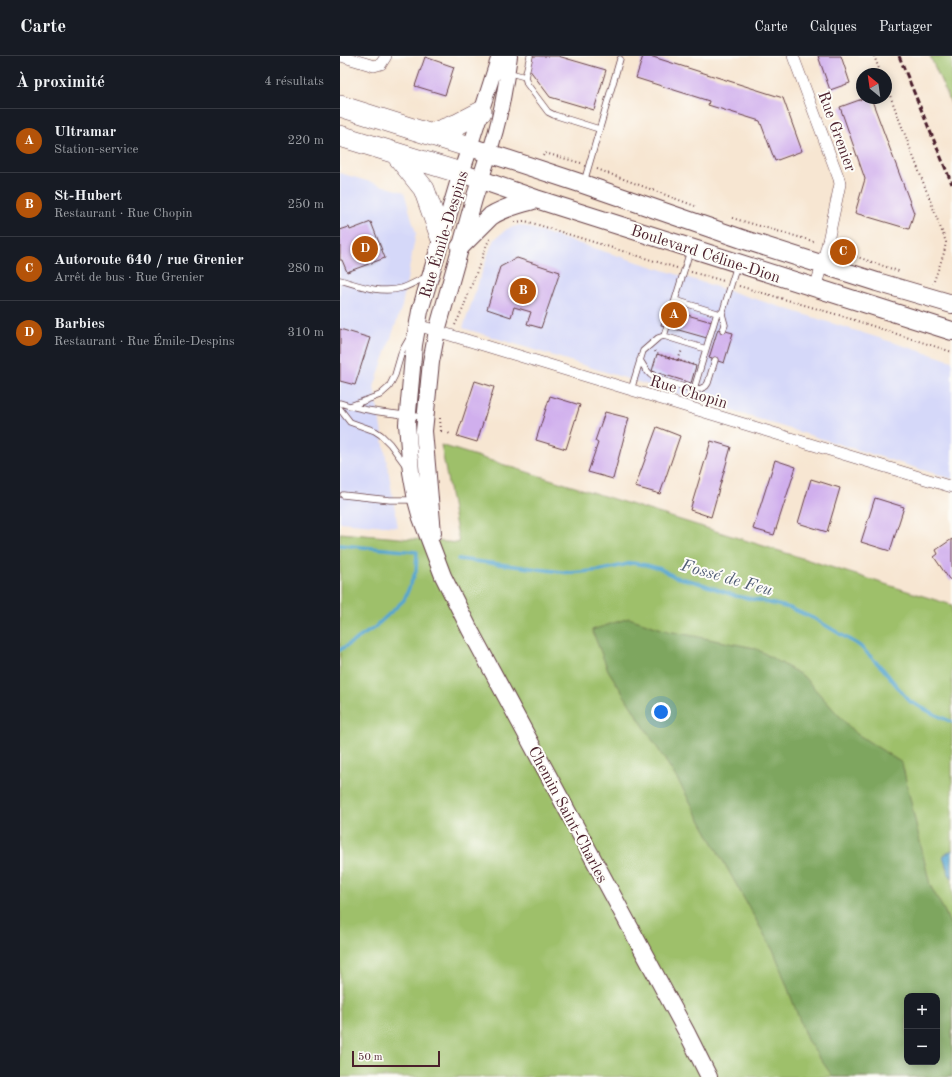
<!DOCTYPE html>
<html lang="fr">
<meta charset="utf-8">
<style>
:root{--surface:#171b24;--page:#242831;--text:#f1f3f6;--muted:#9ea1a6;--line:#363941;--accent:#b45309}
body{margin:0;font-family:"Old Standard TT",serif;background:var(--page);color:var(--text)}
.controls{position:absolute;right:12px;bottom:12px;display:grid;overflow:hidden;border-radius:8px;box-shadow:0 2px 10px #0003}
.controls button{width:36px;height:36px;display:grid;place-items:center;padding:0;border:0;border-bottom:1px solid var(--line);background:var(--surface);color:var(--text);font:20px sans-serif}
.compass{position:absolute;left:516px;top:12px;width:36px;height:36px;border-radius:50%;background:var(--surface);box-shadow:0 2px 10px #0003;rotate:331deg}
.scale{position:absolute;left:12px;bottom:10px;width:88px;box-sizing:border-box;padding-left:4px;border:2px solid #4a1f2b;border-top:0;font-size:11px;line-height:14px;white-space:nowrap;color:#4a1f2b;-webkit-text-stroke:3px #fdfcf7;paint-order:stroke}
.you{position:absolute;left:321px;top:656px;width:14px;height:14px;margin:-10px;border:3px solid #fff;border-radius:50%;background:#1a73e8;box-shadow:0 0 0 6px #1a73e833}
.badge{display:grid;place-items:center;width:26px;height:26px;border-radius:50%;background:var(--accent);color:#fff;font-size:13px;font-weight:700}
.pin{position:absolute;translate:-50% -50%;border:2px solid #fff;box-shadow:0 1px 4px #0006}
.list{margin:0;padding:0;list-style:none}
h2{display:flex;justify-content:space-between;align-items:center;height:52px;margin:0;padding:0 16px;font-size:17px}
h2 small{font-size:13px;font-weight:400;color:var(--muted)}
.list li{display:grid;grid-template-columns:26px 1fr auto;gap:12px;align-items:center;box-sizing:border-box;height:64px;padding:0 16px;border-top:1px solid var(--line)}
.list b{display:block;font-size:15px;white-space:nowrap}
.list p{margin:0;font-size:13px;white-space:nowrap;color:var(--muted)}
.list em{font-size:13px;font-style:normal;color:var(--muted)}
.map{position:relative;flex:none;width:612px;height:1021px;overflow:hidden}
header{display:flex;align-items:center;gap:24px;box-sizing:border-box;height:56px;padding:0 20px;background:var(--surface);border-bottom:1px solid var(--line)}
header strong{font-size:19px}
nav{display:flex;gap:22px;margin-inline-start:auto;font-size:14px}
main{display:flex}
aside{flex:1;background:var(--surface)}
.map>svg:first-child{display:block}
</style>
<header>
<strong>Carte</strong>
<nav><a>Carte</a><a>Calques</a><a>Partager</a></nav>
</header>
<main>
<aside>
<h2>À proximité<small>4 résultats</small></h2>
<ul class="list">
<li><span class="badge">A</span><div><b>Ultramar</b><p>Station-service</p></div><em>220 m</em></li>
<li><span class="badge">B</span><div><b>St-Hubert</b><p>Restaurant · Rue Chopin</p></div><em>250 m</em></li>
<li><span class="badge">C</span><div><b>Autoroute 640 / rue Grenier</b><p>Arrêt de bus · Rue Grenier</p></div><em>280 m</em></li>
<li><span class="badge">D</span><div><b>Barbies</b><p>Restaurant · Rue Émile-Despins</p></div><em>310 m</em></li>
</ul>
</aside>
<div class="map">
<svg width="612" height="1021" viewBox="0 0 612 1021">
<rect width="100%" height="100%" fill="#fdfcf7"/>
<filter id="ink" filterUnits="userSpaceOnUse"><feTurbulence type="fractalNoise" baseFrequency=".025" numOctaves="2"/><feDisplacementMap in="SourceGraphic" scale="8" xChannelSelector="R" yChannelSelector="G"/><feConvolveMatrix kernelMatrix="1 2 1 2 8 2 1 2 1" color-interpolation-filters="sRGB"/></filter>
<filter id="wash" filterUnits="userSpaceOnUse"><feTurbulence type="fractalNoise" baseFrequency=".012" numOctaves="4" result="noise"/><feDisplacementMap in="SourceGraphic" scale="16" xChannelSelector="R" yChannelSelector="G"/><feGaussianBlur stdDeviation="0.9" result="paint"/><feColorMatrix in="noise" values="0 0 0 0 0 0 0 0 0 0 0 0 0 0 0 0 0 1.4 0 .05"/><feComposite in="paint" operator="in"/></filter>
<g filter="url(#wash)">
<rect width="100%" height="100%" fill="#f7e6d2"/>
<!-- built -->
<path fill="#d5d8f9" d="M0,117l64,19 12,41 -14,73 -28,81 24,140 -58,-5z
M180,169l432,136v118l-489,-151 28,-82 5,-8 11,-9z"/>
<!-- green -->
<path fill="#9ec06a" stroke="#74704a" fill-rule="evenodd" d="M590,0h22v50z
M101,389l511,160v472h-612v-544l119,10zM567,940h30v66h-30z"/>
<!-- forest -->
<path fill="#7ea65e" stroke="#646244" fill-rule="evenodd" d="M289,562l39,13 87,17 48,28 51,56 48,31 28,122 15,27 7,17v148h-119l-26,-37 -32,-86 -96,-172 -71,-112 -16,-40zM567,940h30v66h-30z"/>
<!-- water -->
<path fill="#55a5cf" stroke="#50627d" d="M612,794v28l-3,-4 -6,-18z"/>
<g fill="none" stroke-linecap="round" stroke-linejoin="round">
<!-- stream -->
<path stroke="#55a5cf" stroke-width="3.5" d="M0,489l77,7 -1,19 -12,29 -30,28 -34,22
M118,503l112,14 32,-3 30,-7 14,2 15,4 14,8 21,5 40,14 21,4 33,8 25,11 45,27 23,23 26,32 23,12 20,9"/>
</g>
<g id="blocks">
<!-- building -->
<path fill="#d0afed" d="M193,0h25l48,14 -12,40 -44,-13 -21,-28z
M303,0h7l133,42 19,53 -27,10 -15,-40 -52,-16 1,-4 -73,-23z
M478,0h23l9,27 -20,7z
M85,1l29,10 -9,28 -30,-9z
M525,42h6l43,115 -5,16 -54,-16 10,-34 -25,-72z
M31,166l14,36 -38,14 -5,-12h-2v-30l9,-3 1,3z
M177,202l43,14 -19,56 -14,-4 4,-12 -17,-5 -3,10 -24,-8 13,-42z
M326,253l46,13 -5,16 -46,-13z
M0,273l30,9 -15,47 -15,-4z
M378,273l15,4 -9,30 -15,-5z
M317,298l39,12 -5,17 -39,-12z
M135,325l19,6 -17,55 -20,-6z
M210,340l30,9 -14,44 -30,-9z
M265,356l24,6 -16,61 -25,-7 10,-29 -3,-2z
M317,371l23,9 -20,58 -25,-7z
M371,385l20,6 -20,70 -21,-7z
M435,404l21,7 -22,68 -21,-6z
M471,423l29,9 -13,44 -29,-9z
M535,442l29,9 -14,44 -29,-9z
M612,483v41l-3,-1 -15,-22 4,-3 -2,-4z"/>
</g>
</g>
<g filter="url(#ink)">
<use href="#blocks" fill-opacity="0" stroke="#643d44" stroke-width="1"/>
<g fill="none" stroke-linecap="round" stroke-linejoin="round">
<!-- service casing -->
<g stroke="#643d44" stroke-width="7">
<path id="service" d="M167,16l18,5 5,-21
M185,21l2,7 21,28 6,3 45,14
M244,126l36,-123
M350,195l-15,49 42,13 5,1 15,-49
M0,224c20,6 41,14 62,8 9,-3 17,-8 26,-12
M382,258l3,11 -2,5
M324,280l11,-36
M300,304c4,7 8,14 15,18l36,11h9l6,-3 2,-3 7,-23
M354,333l12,-40
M291,334l12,-39 15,-13 6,-2 42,13 11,-36
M0,347c27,9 56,11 85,14
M10,350l30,-11 9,-8 6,-12 7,-24 8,-14
M0,353l10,13 25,9 6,4 9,9 16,22
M3,439l47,5h24"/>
</g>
<!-- minor casing -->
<g stroke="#643d44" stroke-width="12">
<path id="minor" d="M1,0l33,10 7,-2 5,-8
M453,0l46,123 1,5 -12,57 -6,24 -7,23
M77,269l535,162"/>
</g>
<!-- tertiary casing -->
<g stroke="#643d44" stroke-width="16">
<path id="tertiary" d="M130,91l29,-91
M149,97c11,-31 16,-64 21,-97"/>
</g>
<!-- secondary casing -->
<g stroke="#643d44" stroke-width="18">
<path id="secondary" d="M130,91l-9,26 -41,138 -6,34 -7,79 4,48 5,28 5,18 22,58 27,54 217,403 22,44
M93,477l-9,-102 7,-69 6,-31 37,-132 15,-46"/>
</g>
<!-- primary casing -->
<g stroke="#643d44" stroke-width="20">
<path id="primary" d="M130,91l113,37 162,56 132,42 75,22
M121,117l75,26 416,132
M120,191l31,-31c13,-9 30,-12 45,-17"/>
</g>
<!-- motorway casing -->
<g stroke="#643d44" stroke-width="22">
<path id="motorway" d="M0,50l130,41
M91,78l27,-10 23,-12
M0,80l121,37
M56,98l28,35 17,48"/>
</g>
<!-- path -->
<path stroke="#643d44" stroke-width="2" stroke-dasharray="1 3" stroke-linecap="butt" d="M534,0l7,18
M546,29l60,157 -2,11 -11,31
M203,100l2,-3 36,10
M257,113l98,37
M392,162l84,24
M175,166l9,-1 5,1 148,46
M497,194l64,22
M351,216l33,9
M399,230l103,30 110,36
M115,269l7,-14 25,-67 3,-5
M315,295l2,3 37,11
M338,304l4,-10
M100,362l1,13
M101,375l6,1 4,3"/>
<!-- service -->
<use href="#service" stroke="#fff" stroke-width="5.5"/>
<!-- minor -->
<use href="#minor" stroke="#fff" stroke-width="11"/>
<!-- tertiary -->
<use href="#tertiary" stroke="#fff" stroke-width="14"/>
<!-- secondary -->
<use href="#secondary" stroke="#fff" stroke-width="16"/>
<!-- primary -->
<use href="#primary" stroke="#fff" stroke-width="18"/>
<!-- motorway -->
<use href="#motorway" stroke="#fff" stroke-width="21"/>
<!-- rail -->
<path stroke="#4a1f2b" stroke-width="3" stroke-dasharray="6 3" stroke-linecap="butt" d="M559,0l53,128"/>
</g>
</g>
<g text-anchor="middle" stroke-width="4" stroke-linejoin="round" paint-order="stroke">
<!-- street labels -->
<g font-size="16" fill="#4a1f2b" stroke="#fdfcf7">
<text transform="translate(498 75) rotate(70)" y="6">Rue Grenier</text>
<text transform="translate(103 178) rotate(-73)" y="6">Rue Émile-Despins</text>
<text transform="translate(366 197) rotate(18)" y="6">Boulevard Céline-Dion</text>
<text transform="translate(349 335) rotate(17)" y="6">Rue Chopin</text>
<text transform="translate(229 758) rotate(62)" y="6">Chemin Saint-Charles</text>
</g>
<!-- water labels -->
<g font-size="17" font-style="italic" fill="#4f5b75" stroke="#fdfcf7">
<text transform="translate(387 521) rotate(16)" y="6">Fossé de Feu</text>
</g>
</g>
</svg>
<div class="controls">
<button>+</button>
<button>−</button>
</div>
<svg class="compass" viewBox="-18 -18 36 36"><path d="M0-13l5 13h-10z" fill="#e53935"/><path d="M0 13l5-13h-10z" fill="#9ea1a6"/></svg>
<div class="scale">50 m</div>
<div class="you"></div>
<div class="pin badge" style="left:334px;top:259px">A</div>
<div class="pin badge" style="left:183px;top:235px">B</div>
<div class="pin badge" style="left:503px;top:196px">C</div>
<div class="pin badge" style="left:25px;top:193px">D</div>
</div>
</main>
